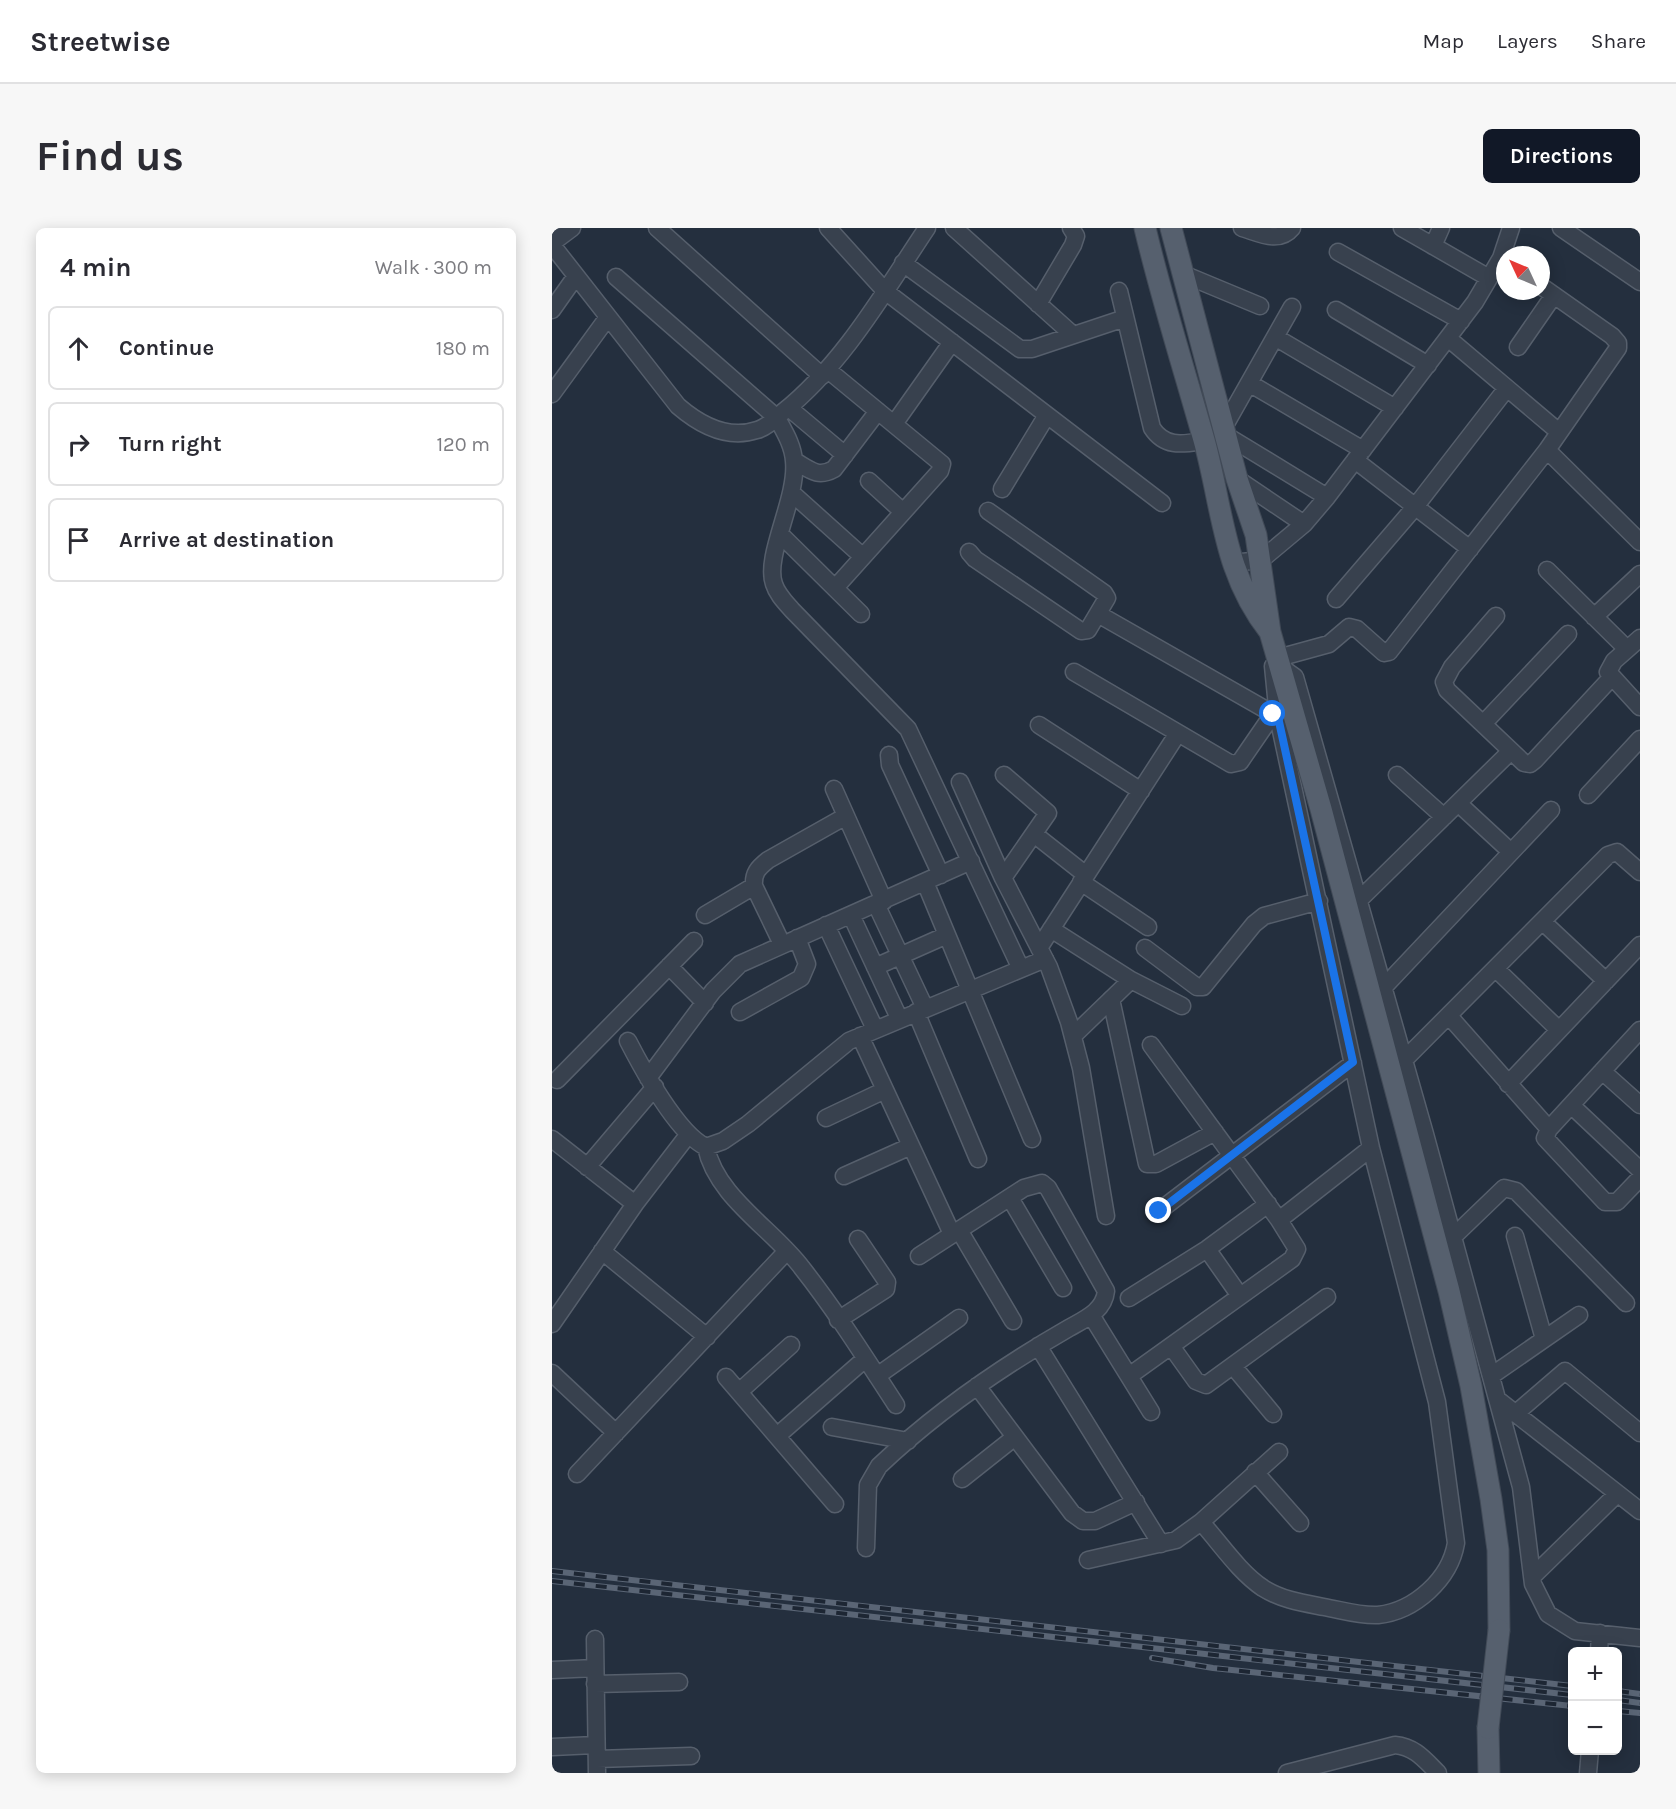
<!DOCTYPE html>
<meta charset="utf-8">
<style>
:root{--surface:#fff;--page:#f7f7f7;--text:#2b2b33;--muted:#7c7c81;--line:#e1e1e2;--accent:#111827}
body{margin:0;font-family:Karla,sans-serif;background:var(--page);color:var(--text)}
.controls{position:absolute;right:18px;bottom:18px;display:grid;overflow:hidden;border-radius:9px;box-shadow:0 3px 15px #0003}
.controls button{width:54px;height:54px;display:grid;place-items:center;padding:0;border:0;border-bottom:2px solid var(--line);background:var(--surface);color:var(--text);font:30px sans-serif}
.compass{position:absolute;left:944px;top:18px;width:54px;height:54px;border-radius:50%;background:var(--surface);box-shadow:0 3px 15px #0003;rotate:314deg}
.stop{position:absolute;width:18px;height:18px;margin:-14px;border:4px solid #1a73e8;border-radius:50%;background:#fff}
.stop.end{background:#1a73e8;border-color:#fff;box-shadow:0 2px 6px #0008}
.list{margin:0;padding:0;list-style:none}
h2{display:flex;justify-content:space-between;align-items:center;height:78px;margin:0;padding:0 24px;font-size:26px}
h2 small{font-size:20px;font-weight:400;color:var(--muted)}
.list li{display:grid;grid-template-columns:39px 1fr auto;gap:18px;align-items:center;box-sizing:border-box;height:84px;margin:0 12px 12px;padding:0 12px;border:2px solid var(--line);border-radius:9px}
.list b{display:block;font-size:22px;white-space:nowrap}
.list em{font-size:20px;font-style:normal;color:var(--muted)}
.icon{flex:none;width:33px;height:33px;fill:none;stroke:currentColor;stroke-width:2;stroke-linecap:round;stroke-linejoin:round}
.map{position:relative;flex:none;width:1088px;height:1545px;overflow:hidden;border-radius:9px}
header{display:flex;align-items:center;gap:36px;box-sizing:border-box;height:84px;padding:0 30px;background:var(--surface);border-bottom:2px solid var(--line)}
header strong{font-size:28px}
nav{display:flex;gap:33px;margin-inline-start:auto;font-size:21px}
.intro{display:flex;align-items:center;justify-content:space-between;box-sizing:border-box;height:144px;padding:0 36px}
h1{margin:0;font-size:42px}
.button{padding:15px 27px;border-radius:9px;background:var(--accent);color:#fff;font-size:21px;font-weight:700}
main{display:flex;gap:36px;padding:0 36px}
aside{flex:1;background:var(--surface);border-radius:9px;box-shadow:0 3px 15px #0003}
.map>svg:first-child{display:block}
</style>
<header>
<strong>Streetwise</strong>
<nav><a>Map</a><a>Layers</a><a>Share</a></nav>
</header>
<div class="intro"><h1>Find us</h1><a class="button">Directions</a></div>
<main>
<aside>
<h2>4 min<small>Walk · 300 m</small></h2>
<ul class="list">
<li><svg class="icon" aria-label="ahead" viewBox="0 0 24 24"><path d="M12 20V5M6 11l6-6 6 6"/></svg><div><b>Continue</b></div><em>180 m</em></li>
<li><svg class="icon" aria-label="right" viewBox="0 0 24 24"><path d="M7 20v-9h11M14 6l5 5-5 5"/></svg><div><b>Turn right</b></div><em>120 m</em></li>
<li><svg class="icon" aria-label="arrive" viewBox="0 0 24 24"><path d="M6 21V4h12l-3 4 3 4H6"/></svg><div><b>Arrive at destination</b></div></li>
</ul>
</aside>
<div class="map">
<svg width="1088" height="1545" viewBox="0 0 1088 1545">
<rect width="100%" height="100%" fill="#242f3e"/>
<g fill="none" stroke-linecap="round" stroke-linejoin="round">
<!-- minor casing -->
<g stroke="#565f6c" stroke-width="19">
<path id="minor" d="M105,0l165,148
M276,0l57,63 277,212
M402,0l118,106
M690,0c17,5 37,16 50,0
M850,0l87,50
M1009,0l79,54
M0,15l20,-15
M0,17l126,161c22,19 49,34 79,24 9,-2 19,-12 26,-18 61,-49 101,-120 144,-184
M881,18l8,-18
M786,24l123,69
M351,35l117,86h12l93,-31
M631,46l77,32
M64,49l161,141c7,13 16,27 17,43 4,37 -30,95 -20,123 3,10 11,18 18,26l116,119 113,240
M567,63l33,137c13,20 31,16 52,13
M486,76l35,-59 3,-9 -5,-8
M0,82l24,-34
M784,82l92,55
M723,109l120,71
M897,111l110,93
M966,119l36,-52
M276,142l114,94 -2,7 -105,117
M697,155l114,67
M0,166l56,-77
M237,180l56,47
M342,196l58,-82
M672,199l68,-120
M675,208l100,61
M995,222l93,92
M803,232l115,89
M243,233c15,9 23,17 39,8l44,-58
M685,251l67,45
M317,253l34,31
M450,261l45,-74
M241,266l69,62
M229,307l80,79
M417,324l6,7 106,72 7,-1 19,-32 -3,-5 -116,-82
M680,335l29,-3 43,-36 23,-27 148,-195 26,-44 10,-30
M995,342l80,79
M784,371l79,-92 92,-119
M546,386l184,105
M944,388l-44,51 -8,15 3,8 77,73 6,1 5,-4 76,-82
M1042,389l46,-43
M1088,410l-26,23 -6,11 32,35
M726,430l51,-14 20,-17 8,2 27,24 5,-1 158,-202 71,-102v-5l-6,-7 -71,-50
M729,439l14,10 130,457 96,353 12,97 15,30 27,17 65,7
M522,444l157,92 9,-2 33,-48
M931,496l85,-90
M487,497l102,66
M337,527l1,10 51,110
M845,547l47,42
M408,554l43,96 46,89 20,55 12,46 25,148
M282,561l50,112
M1036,567l52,-56
M906,575l53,49
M482,606l52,41
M451,650l45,-65 -44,-38
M373,654l107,257
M529,654l67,45
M806,673l153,-150
M324,676l49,104
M153,687l49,-29
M299,687l48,103
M991,694l63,59
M274,697l49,104
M499,701l80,51 51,26
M230,716l-28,-58c-1,-13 4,-18 14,-26l78,-44
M487,720l139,-215
M593,720l52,39h6l51,-63 10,-8 55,-15
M117,738l36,37
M323,739l72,-32
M944,741l63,61
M831,760l168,-178
M559,771l36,165h9l59,-32
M188,784l61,-34 6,-14 -10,-26
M364,784l62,147
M897,788l100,113
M1088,802l-91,99 -4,9 60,64h12l23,-24
M308,808l92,198
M521,808l58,-56
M76,813c15,29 50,93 78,106l17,-6 25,-17 101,-83 196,-82
M852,832l204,-205 9,-3 23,20
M1050,843l38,34
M96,850l65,-87 27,-27 231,-103
M5,852l137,-139
M956,856l132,-139
M1019,877l69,65
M274,890l59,-28
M0,911l83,65
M154,919c10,50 68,83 96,121 34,43 64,91 94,137
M35,939l68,-80
M292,948l67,-30
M458,970l53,90
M607,983l194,-148
M727,992l92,-72
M407,1002l54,91
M963,1008l29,103
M901,1009l51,-49 12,3 110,112
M655,1021l33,47
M50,1023l105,86
M577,1070l78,-49 61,-45
M539,1087l60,97
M286,1092l48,-31 1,-7 -29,-43
M0,1096l83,-120 53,-69
M486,1118l123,198
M619,1118l25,35 10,4 121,-88
M681,1138l40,48
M0,1145l64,60
M325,1148l82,-58
M577,1148l163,-117 5,-10 -18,-29 -128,-175
M939,1148l88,-61
M174,1149l109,127
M425,1158l95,127 11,8h12l41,-19
M187,1164l52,-47
M945,1171l143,112
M963,1186l50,-43 75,62
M280,1199l76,14
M225,1208l88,-77
M703,1244l45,51
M25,1246l209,-222
M410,1251l53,-42
M649,1294c19,21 38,50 62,66 19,12 40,15 61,19 17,3 36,9 54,8 37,-4 72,-36 78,-72l-19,-141 -66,-254 -93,-431 -5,-51
M314,1320l2,-63 11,-19c57,-54 122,-99 190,-138 16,-9 35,-17 37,-37l-58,-103 -6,-5 -18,5 -105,68
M536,1332l88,-20 25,-18 78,-70
M980,1349l85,-83
M43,1411l2,134
M1047,1424l1,-19
M0,1442l43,-2
M43,1456l84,-2
M0,1519l43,-2
M45,1531l94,-3
M735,1545l108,-28c20,2 29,14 43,28
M1036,1545l2,-23"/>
</g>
<!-- major casing -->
<g stroke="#414a57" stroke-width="23">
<path id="major" d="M593,0c17,72 39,141 59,212 19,69 19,133 66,192
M619,0l66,251 19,56 14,97 51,177 128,482 22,95 20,113 7,51 1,80
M936,1500l1,45"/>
</g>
<!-- minor -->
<use href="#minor" stroke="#38414e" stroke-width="16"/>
<!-- major -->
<use href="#major" stroke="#56606e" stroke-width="21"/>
<!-- rail casing -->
<g stroke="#5a6575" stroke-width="6">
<path id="rail" d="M0,1343l1020,115
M0,1353l1020,114
M600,1430l61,10 359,38
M1066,1463l22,3
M1066,1472l22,3
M1066,1483l22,2"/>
</g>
<!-- rail -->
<use href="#rail" stroke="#1d2633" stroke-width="4" stroke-dasharray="11" stroke-linecap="butt"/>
<!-- major-bridge casing -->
<g stroke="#414a57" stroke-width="23" stroke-linecap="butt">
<path id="major-bridge" d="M936,1500l11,-98"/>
</g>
<!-- major-bridge -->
<use href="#major-bridge" stroke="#56606e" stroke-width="21"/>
</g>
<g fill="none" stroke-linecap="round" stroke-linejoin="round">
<!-- route -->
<path stroke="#1a73e8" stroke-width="8" d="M607,983l194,-149 -75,-345 -5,-3"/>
</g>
</svg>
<div class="controls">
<button>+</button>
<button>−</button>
</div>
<svg class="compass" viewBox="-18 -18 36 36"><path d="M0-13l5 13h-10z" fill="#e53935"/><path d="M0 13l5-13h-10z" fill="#7c7c81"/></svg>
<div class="stop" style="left:721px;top:486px"></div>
<div class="stop end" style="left:607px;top:983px"></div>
</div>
</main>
